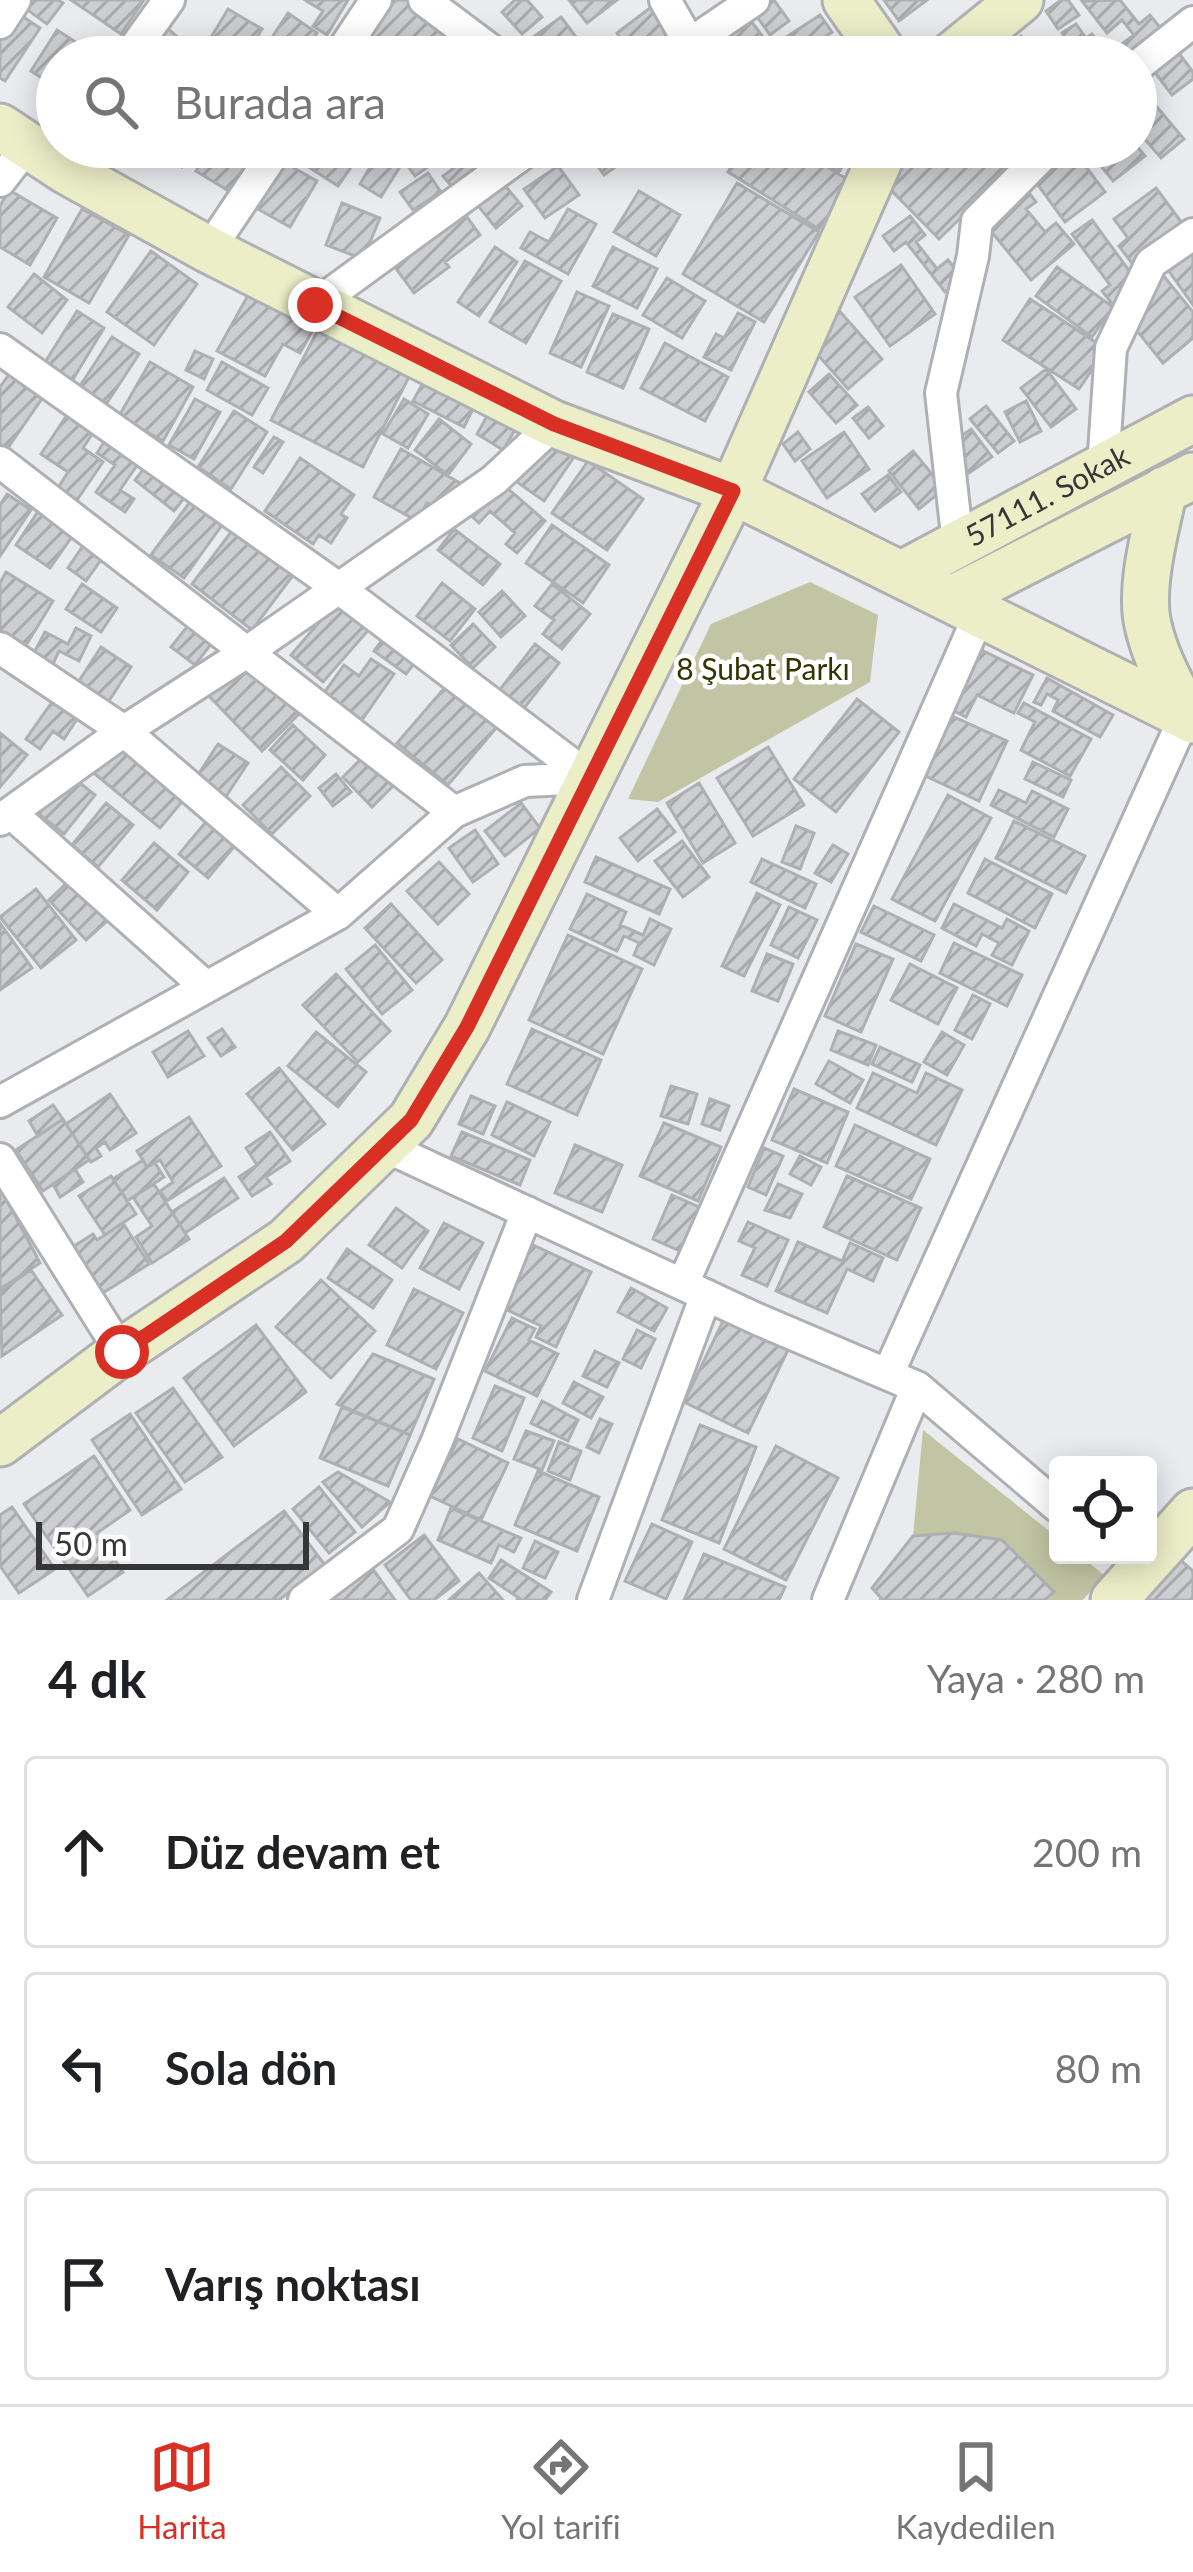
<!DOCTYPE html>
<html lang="tr">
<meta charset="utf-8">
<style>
:root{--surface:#fff;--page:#f6f6f6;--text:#202124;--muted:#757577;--line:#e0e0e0;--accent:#d93025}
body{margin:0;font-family:Lato,sans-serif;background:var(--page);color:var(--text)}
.controls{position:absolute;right:36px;bottom:36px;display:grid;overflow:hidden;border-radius:12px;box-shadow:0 6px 30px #0003}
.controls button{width:108px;height:108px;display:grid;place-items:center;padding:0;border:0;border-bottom:3px solid var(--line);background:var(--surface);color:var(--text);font:60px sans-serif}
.scale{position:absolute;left:36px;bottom:30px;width:273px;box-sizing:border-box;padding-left:12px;border:6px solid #363637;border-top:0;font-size:33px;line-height:42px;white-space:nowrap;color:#363637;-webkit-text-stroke:9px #fff;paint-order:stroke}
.stop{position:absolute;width:36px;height:36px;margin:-27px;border:9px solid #d93025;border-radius:50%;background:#fff}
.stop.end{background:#d93025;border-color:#fff;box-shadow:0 3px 12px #0008}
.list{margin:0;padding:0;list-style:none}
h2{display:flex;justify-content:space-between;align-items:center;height:156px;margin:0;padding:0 48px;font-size:51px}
h2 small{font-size:39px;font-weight:400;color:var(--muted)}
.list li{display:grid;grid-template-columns:78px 1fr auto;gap:36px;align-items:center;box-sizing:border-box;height:192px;margin:0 24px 24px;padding:0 24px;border:3px solid var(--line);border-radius:12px}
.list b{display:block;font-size:45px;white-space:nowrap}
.list em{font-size:39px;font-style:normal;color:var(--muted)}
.icon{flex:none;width:66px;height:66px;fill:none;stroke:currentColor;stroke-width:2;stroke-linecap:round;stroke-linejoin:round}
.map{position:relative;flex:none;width:1193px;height:1600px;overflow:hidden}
.search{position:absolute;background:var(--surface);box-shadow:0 6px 30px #0003;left:36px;right:36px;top:36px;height:132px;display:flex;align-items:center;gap:30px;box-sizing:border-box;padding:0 42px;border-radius:66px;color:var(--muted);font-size:45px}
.sheet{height:804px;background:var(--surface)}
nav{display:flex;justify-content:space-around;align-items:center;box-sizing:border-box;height:168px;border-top:3px solid var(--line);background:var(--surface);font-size:33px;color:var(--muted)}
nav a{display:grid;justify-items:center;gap:6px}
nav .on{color:var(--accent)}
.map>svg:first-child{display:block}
</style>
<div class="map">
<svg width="1193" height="1600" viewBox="0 0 1193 1600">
<defs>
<pattern id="building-hatch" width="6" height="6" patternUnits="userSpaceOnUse" patternTransform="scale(3)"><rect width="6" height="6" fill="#cdced1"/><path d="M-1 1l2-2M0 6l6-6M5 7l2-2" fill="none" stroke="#a7a8aa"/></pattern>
</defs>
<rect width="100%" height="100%" fill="#eaebee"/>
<!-- park -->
<path fill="#c2c5a4" d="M810,582l68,33 -8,67 -212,120 -30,-3 83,-175z
M923,1430l135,108v17h21l25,20 -21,25h-205l35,-64z"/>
<!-- building -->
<path fill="url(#building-hatch)" stroke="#aeafb2" stroke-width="3" d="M31,0h27l5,3 -16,21 -22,-16z
M71,0h73l-23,34z
M305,0h43l-21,35 -14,-9 10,-15z
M385,0h30l41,28 -19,29h-52l-26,-18z
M515,0h12l15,17 -20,17 -20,-22z
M569,0h48l-30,23z
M768,0h6l15,21 -19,14 -17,-24z
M884,0h43l-28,21z
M1061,0h7l11,15 -21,14 -12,-18z
M1120,0l19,24 11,-9 13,16 -31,24 -9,-12 11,-8 -12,-15 -15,13 -25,-32z
M650,8l20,28 -27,21h-9l-17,-24z
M228,9l34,20 -17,28h-39l-5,-3z
M14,11l26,17 -35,53 -5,-3v-47z
M288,13l29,20 -8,11 13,9 7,-9 2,13h-46l-18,-12z
M820,15l12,17 -37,25h-6l-10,-15z
M561,17l15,20 -26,20h-14l-11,-14z
M748,17l27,36 -5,4h-25l-18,-23z
M162,23l37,34h-53z
M1076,24l10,14 6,-4 17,22 -54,1 16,-12 -9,-12z
M57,30l20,13 -8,14h-12v18l-6,9 -20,-13z
M1021,36l18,21h-44z
M1175,48l18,24v7l-21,16 -22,-29z
M1151,100l33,39 -23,19 -25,-29v-16z
M1136,145l9,11 -32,25 -27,-34h50z
M146,147h47l-11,20z
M210,147h51l-29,46 -36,-22z
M291,147h74l-27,39 -51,-33z
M397,147h27l11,15 -20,14 -20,-28z
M439,147h43l8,10 -38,30 -9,-11 11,-8z
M584,147h52l2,4 -34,24z
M743,147h52l55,34 -31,48 -91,-57z
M797,147h57l-15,25z
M915,147h70l24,24 -70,68 -58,-59z
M1074,151l31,41 -40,30 -30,-41z
M379,152l22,13 -20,32 -21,-13z
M283,162l34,19 -27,46 -34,-19z
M558,166l21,29 -34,23 -21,-29z
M428,173l13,19 -28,18 -13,-18z
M502,182l20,24 -26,22 -20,-25z
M737,183l82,49 -55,90 -81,-48z
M1023,185l13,17 -10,7 19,23 11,-9 18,21 -43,36 -50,-61z
M1156,188l29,39 -51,39 -15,-20 9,-8 -14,-19z
M9,190l48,28 -27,47 -30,-18v-41z
M639,191l41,24 -24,41 -42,-24z
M342,203l38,15 -17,41 -37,-14z
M459,206l21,29 -35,27 4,5 -35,26 -25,-34z
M82,209l47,26 -40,68 -45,-26z
M568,209l28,15 -28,50 -47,-26 9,-16 19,10z
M910,216l15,19 -9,7 21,27 11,-9 15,19 -18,13 -39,-50 -12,9 -11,-15z
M1092,220l41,56 -14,10 8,11 -13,9 -12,-15 8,-6 -38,-51z
M495,247l22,15 -38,54 -21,-14z
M613,247l44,22 -20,39 -44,-22z
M1193,247v58l-27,-38z
M151,251l46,33 -43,61 -47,-33z
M525,261l36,20 -35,62 -36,-21z
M901,265l34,49 -45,32 -35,-49z
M1057,267l56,40 -21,30 -56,-41z
M34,274l33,26 -25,33 -34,-26z
M1162,274l31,38v26l-30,25 -34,-42z
M667,278l38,23 -23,37 -39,-23z
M251,290l65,34 -16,29 -17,-9 -18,32 -48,-25z
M577,292l32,14 -28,61 -31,-14z
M1030,299l76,50 -27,40 -76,-49z
M835,306l47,53 -34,30 -47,-53z
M77,311l27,17 -32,53 -28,-17z
M738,313l17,9 -24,48 -27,-13 12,-23 8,4z
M613,314l36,15 -26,59 -36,-16z
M319,328l91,47 -47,92 -92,-47z
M112,337l27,17 -34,52 -27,-17z
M665,343l63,34 -23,44 -64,-33z
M195,351l18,8 -9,20 -18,-9z
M150,362l43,25 -30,54 -44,-25z
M222,362l46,26 -16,27 -45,-25z
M1046,369l30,40 -25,18 -30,-39z
M10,373l33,24 -38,55 -5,-3v-62z
M829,374l28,31 -21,18 -27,-31z
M426,377l50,26 -12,24 -51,-26z
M195,399l25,13 -26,47 -25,-14z
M404,399l24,15 -20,34 -25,-14z
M1026,401l15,30 -21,11 -15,-30z
M986,406l28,35 -16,12 -28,-34z
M868,407l15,19 -14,12 -16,-20z
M71,409l26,18 -14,21 20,14 -26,38 -19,-12 10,-16 -27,-18z
M491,409l27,16 -15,25 -26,-16z
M234,411l33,21 -36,57 -33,-22z
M439,419l32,25 -23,31 -33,-25z
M971,429l21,28 -23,16 -20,-28z
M798,432l12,17 -15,12 -12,-17z
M844,432l25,37 -42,29 -25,-37z
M108,436l34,22 -22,32 14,9 -9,13 -29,-20 19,-27 -18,-12z
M274,437l9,5 -20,31 -9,-6z
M544,437l30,20 -30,44 -30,-21z
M401,449l64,37 -26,23 -12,-6 -10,18 -43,-24z
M913,451l31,38 -25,20 -30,-38z
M300,458l54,37 -13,19 6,4 -16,25 -12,-8 -6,9 -48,-33z
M150,461l39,31 -15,19 -39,-31z
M588,461l55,38 -36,51 -55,-37z
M888,475l13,17 -26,19 -13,-17z
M497,479l48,42 -28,32 -11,-9 9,-11 -25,-22 -11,12 -12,-11z
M7,494l24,16 -31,46v-51z
M195,495l32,23 -43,60 -33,-23z
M41,507l35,24 -26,37 -34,-23z
M237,524l60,46 -45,60 -60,-46z
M552,525l57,40 -26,38 -57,-40z
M454,529l46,35 -17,21 -45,-35z
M89,537l19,13 -22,31 -18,-13z
M6,572l47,29 -28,46 -25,-15v-49z
M442,583l33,26 -25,32 -33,-25z
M82,584l35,24 -16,24 -35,-23z
M552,584l38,30 -28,35 -19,-15 11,-14 -19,-14z
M502,591l23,25 -24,21 -22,-25z
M340,598l32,28 -49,56 -32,-27z
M195,617l23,18 -23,30 -24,-18z
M473,624l22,23 -22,21 -22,-23z
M76,628l15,8 -12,25 -20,-10 -8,17 -20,-10 14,-26 23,12z
M388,632l32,24 -14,18 -32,-23z
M535,644l24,19 -37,48 -24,-19z
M973,646l60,29 -19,38 -37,-18 -11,22 -23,-12z
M101,647l30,20 -26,40 -30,-20z
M248,653l55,57 -41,41 -55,-57z
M371,659l23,15 -32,46 -38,-27 20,-28 15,11z
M1047,678l66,37 -13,22 -47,-26 5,-11 -11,-6 -6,11 -7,-3z
M447,685l50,42 -49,58 -51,-42z
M857,699l42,33 -63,80 -42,-33z
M52,702l25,17 -13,20 -11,-8 -13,18 -14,-10z
M1024,703l67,36 -21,37 -49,-26 14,-28 -17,-9z
M943,712l64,29 -28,60 -64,-30z
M293,725l32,30 -22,25 -33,-30z
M0,733l27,22 -27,32z
M115,739l71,58 -26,31 -71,-59z
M218,744l30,19 -25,38 -29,-20z
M768,747l36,58 -51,31 -36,-58z
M368,752l29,30 -25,25 -29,-30z
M1033,762l38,18 -8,17 -38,-18z
M281,767l29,29 -38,38 -29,-29z
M336,774l15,18 -18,14 -14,-18z
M70,775l25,20 -31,39 -25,-20z
M699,783l36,60 -32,20 -36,-60z
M999,790l27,13 6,-12 36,18 -14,28 -63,-32z
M948,795l43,23 -56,103 -43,-22z
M106,803l27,22 -35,42 -26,-22z
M521,803l19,25 -35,28 -20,-25z
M657,809l18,23 -37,29 -18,-23z
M211,816l28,25 -31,37 -29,-24z
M1014,821l71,35 -19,37 -70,-35z
M796,826l18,7 -14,36 -18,-7z
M475,830l23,34 -25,18 -24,-34z
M682,841l27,36 -26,20 -28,-36z
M154,843l34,29 -31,38 -35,-30z
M833,845l15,9 -17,28 -16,-9z
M596,857l74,32 -11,25 -74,-32z
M762,859l54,25 -11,24 -54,-26z
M985,859l67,35 -17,34 -67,-35z
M439,862l30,32 -31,30 -31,-33z
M76,874l38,41 -28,25 -37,-40z
M36,889l40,51 -35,28 -41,-51z
M757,893l23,12 -36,71 -22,-10z
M587,894l39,18 -6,13 23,10 7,-16 21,10 -17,36 -20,-10 5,-12 -15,-7 -7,15 -47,-22z
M391,904l51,56 -26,23 -51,-55z
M954,904l48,24 5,-9 22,12 -17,34 -20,-10 7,-12 -17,-9 -6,12 -34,-18z
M874,906l60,29 -13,26 -60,-29z
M789,907l28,13 -19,38 -27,-13z
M0,923l32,45 -32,22z
M568,935l74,34 -39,85 -74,-34z
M954,943l68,32 -15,31 -67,-33z
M856,944l37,15 -32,73 -36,-16z
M375,945l37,45 -30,24 -36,-45z
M767,954l26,10 -15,37 -26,-10z
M910,964l47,24 -19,36 -47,-24z
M336,974l54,57 -32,31 -55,-57z
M973,995l17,9 -18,35 -17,-9z
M222,1029l13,18 -14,9 -13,-18z
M532,1029l69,31 -24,55 -70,-31z
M188,1031l16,25 -36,21 -15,-25z
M838,1031l38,14 -8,20 -37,-15z
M316,1032l50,40 -28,35 -50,-41z
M942,1032l22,13 -17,30 -23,-13z
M880,1047l40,18 -8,17 -40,-18z
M829,1061l34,19 -13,23 -34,-19z
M279,1068l46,56 -32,26 -46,-56z
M873,1073l44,20 9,-20 36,17 -26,55 -79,-37z
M671,1086l26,8 -9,30 -27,-8z
M794,1089l54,23 -21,51 -55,-23z
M110,1094l26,39 -26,17 -5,-8 -9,6 5,8 -10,6 -25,-38z
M471,1096l24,10 -12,28 -24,-10z
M710,1099l19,7 -9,24 -18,-6z
M507,1102l43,20 -16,34 -42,-21z
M53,1105l10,14 -25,17 -9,-15z
M189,1117l32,49 -54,35 -7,-10 13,-9 -13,-22 -13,7 -10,-16z
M63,1119l26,41 -46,31 -27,-41z
M664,1123l57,24 -23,54 -58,-25z
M855,1125l75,34 -19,40 -75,-33z
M270,1132l20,29 -24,16 5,7 -19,12 -13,-19 18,-12 -11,-17z
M462,1132l68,28 -10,25 -69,-29z
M575,1145l47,20 -20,47 -47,-19z
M764,1148l19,8 -17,39 -18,-8z
M800,1156l21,11 -10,18 -21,-11z
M143,1160l4,7 8,-4 9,14 -37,24 -14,-22z
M75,1169l8,13 -23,15 -7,-13z
M111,1176l25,38 -31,21 -26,-39z
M847,1176l74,32 -24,52 -73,-33z
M224,1178l14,20 -53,35 -13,-21z
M154,1184l35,55 -37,24 -16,-26 16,-11 -19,-29z
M778,1184l24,10 -12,24 -25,-8z
M3,1193l37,70 -40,26v-94z
M672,1195l27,12 -19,44 -27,-12z
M396,1208l32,23 -26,37 -33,-23z
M748,1222l40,18 -21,46 -25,-11 13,-27 -16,-7z
M123,1223l26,41 -51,32 -30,-46 25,-16 4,6z
M444,1223l39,20 -24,46 -39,-21z
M798,1242l44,19 8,-18 33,15 -10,23 -26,-12 -20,44 -51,-22z
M531,1244l60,28 -35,75 -20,-10 5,-11 -40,-19z
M347,1249l45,31 -19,28 -45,-30z
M31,1270l31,45 -60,41 -2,-65z
M321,1280l54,51 -44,47 -55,-51z
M631,1288l36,20 -13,23 -36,-19z
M414,1289l49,24 -27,56 -49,-24z
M512,1318l23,11 -6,11 29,14 -21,42 -52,-25z
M724,1319l64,31 -40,83 -64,-31z
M256,1325l50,67 -72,54 -50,-68z
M637,1330l18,9 -14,29 -18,-9z
M595,1351l24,12 -12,24 -24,-11z
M373,1354l61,25 -24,56 -73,-31z
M574,1382l29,15 -12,21 -28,-15z
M495,1386l29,12 -22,53 -29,-13z
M173,1388l49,69 -37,25 -49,-69z
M542,1401l36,19 -10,21 -37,-18z
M342,1407l68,28 -22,51 -68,-28z
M130,1414l51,75 -39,26 -50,-75z
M600,1419l12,5 -13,29 -12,-6z
M700,1425l56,22 -37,96 -57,-23z
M526,1431l28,10 -12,29 -28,-11z
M458,1439l50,24 -27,57 -51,-24z
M559,1442l22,9 -11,29 -22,-9z
M776,1446l62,32 -52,102 -62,-31z
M94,1456l36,54 -33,23 26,39 -35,24 -64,-92z
M538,1471l61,26 -22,54 -62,-26z
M338,1472l52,30 -28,25 -39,-45z
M319,1487l36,45 -26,21 -36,-44z
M12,1507l43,62 -36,24 -19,-27v-51z
M451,1508l70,30 -7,14 -15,-7 -8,18 -53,-23z
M284,1511l41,54 -46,35h-112z
M652,1524l40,18 -26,57 -41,-18z
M954,1533l48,7 52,52 -10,8h-161l-11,-12 41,-52z
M424,1535l35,46 -25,19h-23l-26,-35z
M535,1541l23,11 -13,26 -22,-10z
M704,1554l81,33 -6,13h-95z
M1177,1557l16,14v29h-50z
M501,1560l50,32 -6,8h-28l2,-2 -30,-20z
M372,1568l23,32h-66z
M479,1573l24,27h-54z"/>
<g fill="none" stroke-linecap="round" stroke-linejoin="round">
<!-- street casing -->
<g stroke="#afb0b3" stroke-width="36">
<path id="street" d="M424,0l76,57
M665,0l25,44
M0,23l15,-23
M128,57l41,-57
M338,57l38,-57
M670,57l84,-57
M1136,67l57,-45
M0,181l27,-35
M209,250l69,-103
M315,305l217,-158
M0,349l340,240 250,189
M0,462l454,350
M1103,467l8,-119 40,-85 42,-29
M958,544l-17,-151 32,-137 4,-35 74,-74
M0,648l124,83 214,183
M11,813l195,174
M0,820l124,-89 123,-79 247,-172 60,-56
M0,1102l338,-188 116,-102 71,-31 65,-3
M384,1146l373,173 160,68 141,120
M0,1159l121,193
M683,1284l297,-671
M888,1374l298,-660
M304,1600l94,-71 39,-88 90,-229
M593,1600l113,-305
M828,1600l89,-213"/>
</g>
<!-- secondary casing -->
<g stroke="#afb0b3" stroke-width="51">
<g id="secondary">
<path d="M846,0l40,57"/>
<path d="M950,57l70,-57"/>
<path d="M0,127l65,43 144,80 345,174 179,67 460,229"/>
<path d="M1164,490c-8,37 -25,98 -16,135 7,32 23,60 38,89"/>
<path id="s1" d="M902,574l291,-155"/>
<path d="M952,599l241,-123"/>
<path d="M0,1443l121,-91 165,-111 125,-121 56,-93 266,-536 152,-344"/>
<path d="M1114,1600l79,-88"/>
</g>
</g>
<!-- street -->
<use href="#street" stroke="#fff" stroke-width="30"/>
<!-- secondary -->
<use href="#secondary" stroke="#eceec8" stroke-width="45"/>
</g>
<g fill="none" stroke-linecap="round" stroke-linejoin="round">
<!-- route -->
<path stroke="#d93025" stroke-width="15" d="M122,1352l164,-111 125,-121 56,-93 266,-536 -179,-67 -239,-119"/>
</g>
<g text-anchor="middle" stroke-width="9" stroke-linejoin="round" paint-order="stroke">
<!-- street labels -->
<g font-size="30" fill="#363637" stroke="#fff">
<text dy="10" stroke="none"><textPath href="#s1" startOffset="165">57111. Sokak</textPath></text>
</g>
<!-- park labels -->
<g font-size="30" fill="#323400" stroke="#fff">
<text x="763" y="680">8 Şubat Parkı</text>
</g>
</g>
</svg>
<div class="controls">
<button><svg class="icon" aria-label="locate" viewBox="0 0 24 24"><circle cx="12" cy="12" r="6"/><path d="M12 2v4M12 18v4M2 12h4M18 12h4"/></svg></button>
</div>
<div class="scale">50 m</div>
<div class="stop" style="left:122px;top:1352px"></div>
<div class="stop end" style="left:315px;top:305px"></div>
<div class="search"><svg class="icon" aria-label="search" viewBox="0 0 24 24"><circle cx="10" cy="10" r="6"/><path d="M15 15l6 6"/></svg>Burada ara</div>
</div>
<section class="sheet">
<h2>4 dk<small>Yaya · 280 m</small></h2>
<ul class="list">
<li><svg class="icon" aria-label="ahead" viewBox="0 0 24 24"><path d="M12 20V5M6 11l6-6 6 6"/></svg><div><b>Düz devam et</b></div><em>200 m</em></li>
<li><svg class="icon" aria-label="left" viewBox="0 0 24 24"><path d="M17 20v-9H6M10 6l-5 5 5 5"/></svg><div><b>Sola dön</b></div><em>80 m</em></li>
<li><svg class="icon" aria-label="arrive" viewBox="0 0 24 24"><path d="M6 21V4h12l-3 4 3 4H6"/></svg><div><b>Varış noktası</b></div></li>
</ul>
</section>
<nav>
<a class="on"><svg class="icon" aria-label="map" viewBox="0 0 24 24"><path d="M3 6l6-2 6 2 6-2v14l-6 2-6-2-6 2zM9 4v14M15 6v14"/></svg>Harita</a>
<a><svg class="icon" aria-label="directions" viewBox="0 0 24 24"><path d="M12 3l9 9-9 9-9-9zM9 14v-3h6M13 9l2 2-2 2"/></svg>Yol tarifi</a>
<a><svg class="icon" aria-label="saved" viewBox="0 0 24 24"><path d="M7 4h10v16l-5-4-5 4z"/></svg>Kaydedilen</a>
</nav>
